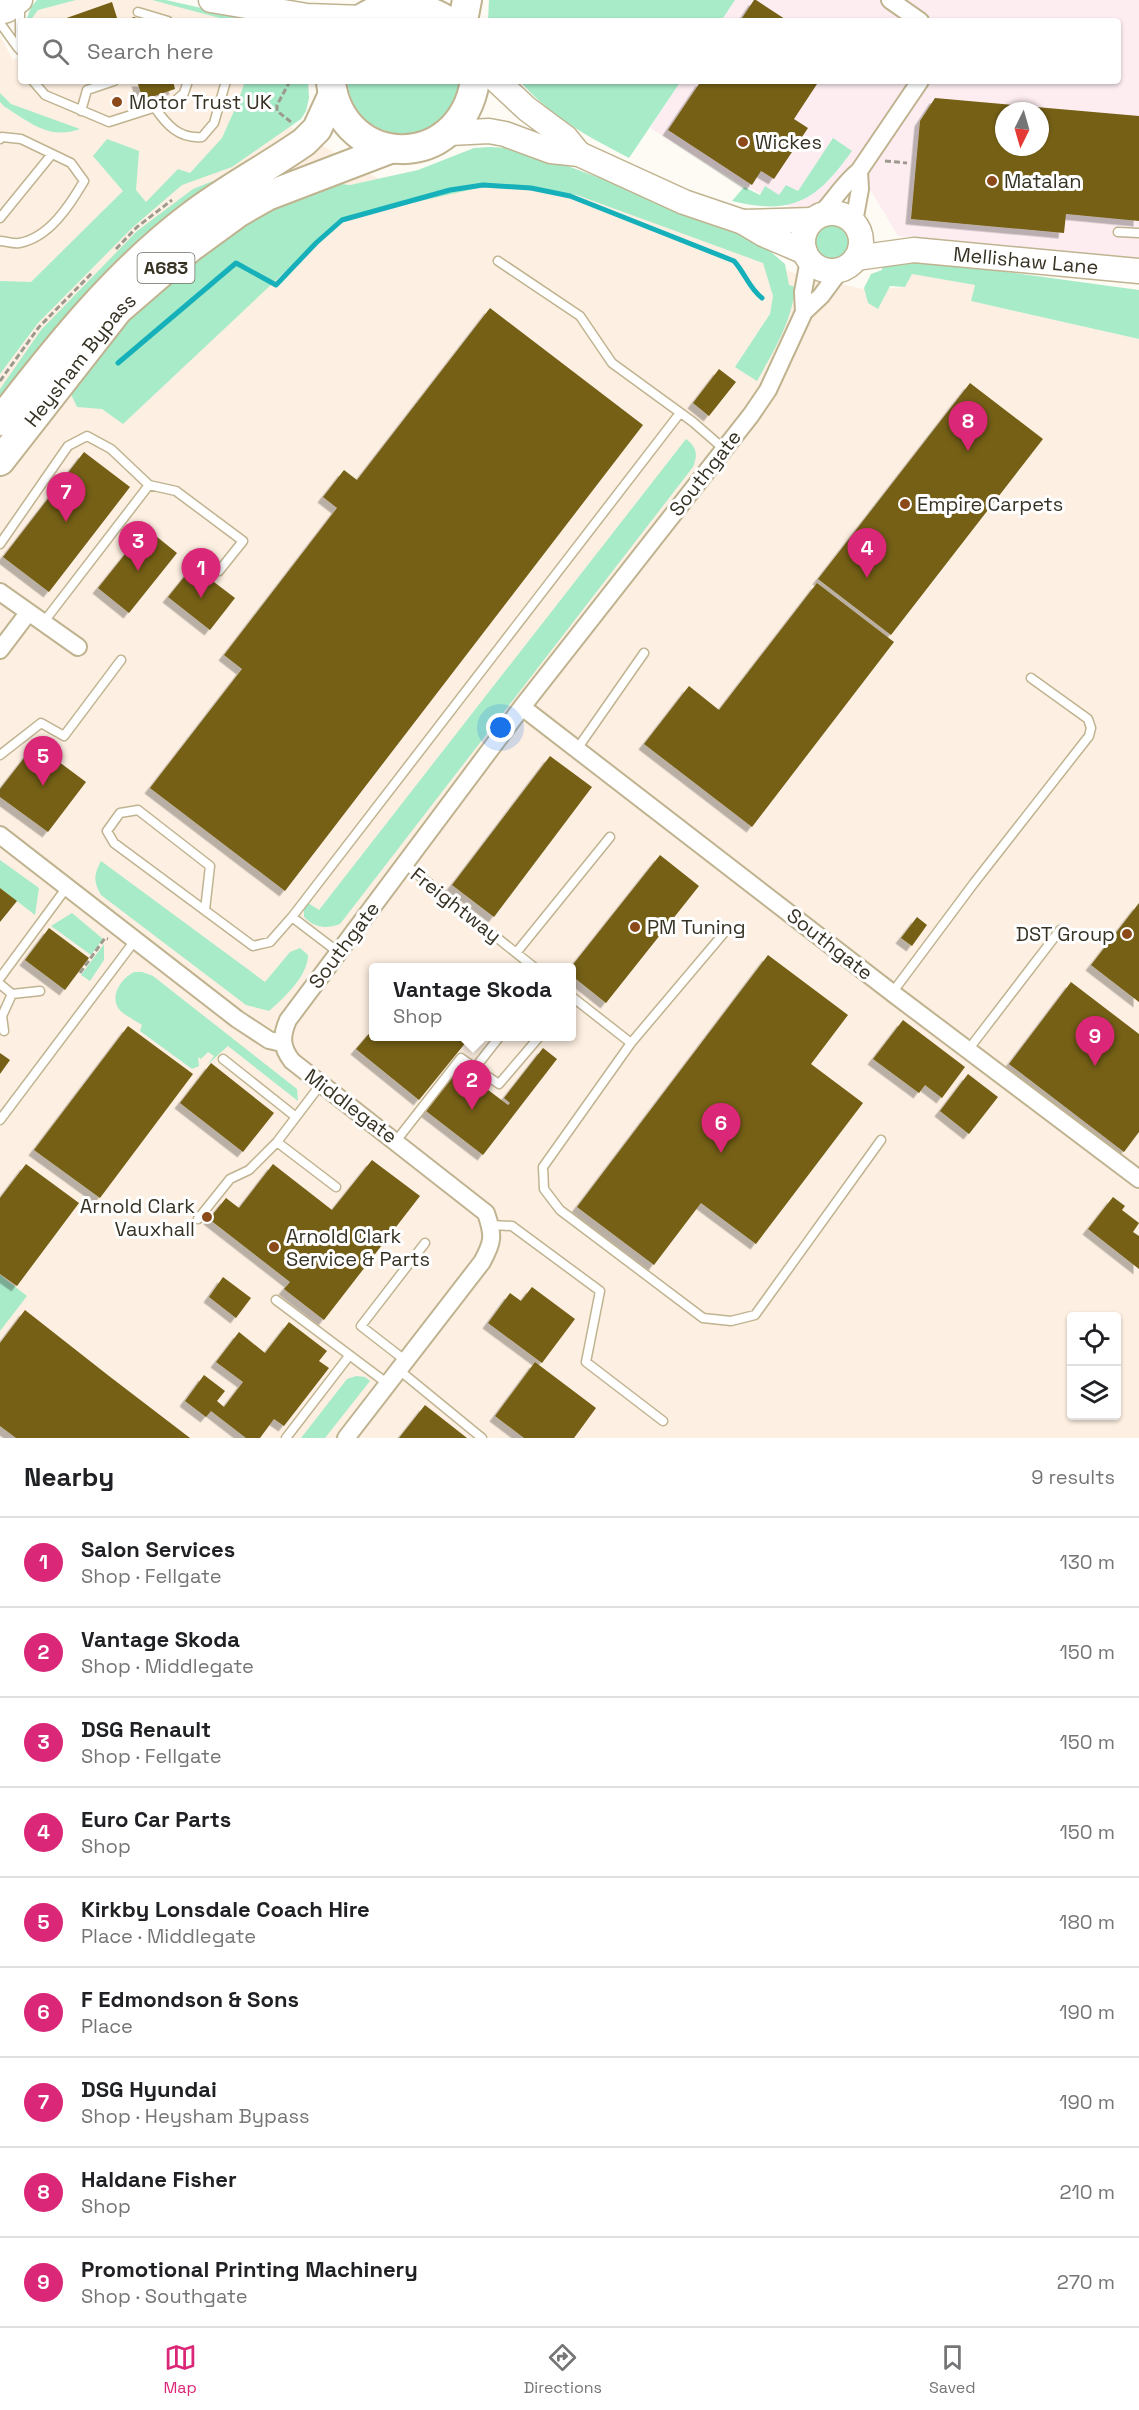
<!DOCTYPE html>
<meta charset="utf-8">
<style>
:root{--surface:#fff;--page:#f2f2f2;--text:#202124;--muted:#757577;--line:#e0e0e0;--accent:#db2777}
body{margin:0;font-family:"Space Grotesk",sans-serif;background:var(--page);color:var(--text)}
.controls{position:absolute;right:18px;bottom:18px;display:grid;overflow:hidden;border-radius:6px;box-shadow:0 2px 4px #0004}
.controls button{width:54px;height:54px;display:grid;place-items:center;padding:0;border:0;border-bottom:2px solid var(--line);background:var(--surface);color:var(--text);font:30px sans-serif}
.compass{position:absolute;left:995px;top:102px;width:54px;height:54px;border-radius:50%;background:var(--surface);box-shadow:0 2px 4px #0004;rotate:185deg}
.you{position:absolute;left:501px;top:728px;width:21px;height:21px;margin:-15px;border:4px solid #fff;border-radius:50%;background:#1a73e8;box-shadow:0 0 0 9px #1a73e833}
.badge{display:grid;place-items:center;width:39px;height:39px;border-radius:50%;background:var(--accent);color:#fff;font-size:20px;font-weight:700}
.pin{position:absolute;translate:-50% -50px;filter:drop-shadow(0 2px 3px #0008)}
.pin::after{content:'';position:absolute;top:32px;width:21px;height:18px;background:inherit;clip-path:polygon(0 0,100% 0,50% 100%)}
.popup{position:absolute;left:369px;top:963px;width:207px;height:78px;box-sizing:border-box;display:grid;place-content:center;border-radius:6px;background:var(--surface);filter:drop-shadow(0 2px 4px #0005);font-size:20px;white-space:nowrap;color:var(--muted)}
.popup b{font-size:22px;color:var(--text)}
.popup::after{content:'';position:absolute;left:50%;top:100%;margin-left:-12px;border:12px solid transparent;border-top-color:var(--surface)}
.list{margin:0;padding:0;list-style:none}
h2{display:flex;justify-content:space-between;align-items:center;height:78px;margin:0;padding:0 24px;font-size:26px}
h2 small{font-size:20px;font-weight:400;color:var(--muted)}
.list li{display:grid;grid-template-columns:39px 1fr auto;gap:18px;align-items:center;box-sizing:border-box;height:90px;padding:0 24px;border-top:2px solid var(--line)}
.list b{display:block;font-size:22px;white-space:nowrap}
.list p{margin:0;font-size:20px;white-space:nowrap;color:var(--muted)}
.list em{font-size:20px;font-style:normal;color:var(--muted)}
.icon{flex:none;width:33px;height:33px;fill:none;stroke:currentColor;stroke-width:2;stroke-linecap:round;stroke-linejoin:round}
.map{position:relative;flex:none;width:1139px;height:1438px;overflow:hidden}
.search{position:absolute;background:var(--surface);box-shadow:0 2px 4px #0004;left:18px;right:18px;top:18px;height:66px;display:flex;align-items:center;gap:15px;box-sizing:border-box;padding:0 21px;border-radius:6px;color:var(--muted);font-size:22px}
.sheet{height:888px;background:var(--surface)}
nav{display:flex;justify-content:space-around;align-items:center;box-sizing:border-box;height:84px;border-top:2px solid var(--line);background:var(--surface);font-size:16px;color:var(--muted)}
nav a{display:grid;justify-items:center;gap:3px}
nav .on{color:var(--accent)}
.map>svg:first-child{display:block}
</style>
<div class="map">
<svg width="1139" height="1438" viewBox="0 0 1139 1438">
<defs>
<filter id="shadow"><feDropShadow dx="-5.5" dy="5.5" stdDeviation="0" flood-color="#0004"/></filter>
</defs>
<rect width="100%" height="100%" fill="#fefbf4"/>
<!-- commercial -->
<path fill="#fdedf1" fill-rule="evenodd" d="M735,0h404v260l-241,-24 -27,-45 -24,-11 -42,34 -64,-30 -91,-56 31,-47h437v-60h-397zM1004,111h36v36h-36z"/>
<!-- industrial -->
<path fill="#fdefe1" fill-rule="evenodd" d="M42,0h110l77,19 19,2h-218l1,-7z
M0,36l13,24 8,-3v24h287l1,17 -3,13 -15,16 113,67 96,-39 299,120 69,15 37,-3 7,-14 63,12 -3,16 167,38v1099h-1139zM373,968h198v68h-198zM1072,1316h44v100h-44z"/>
<!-- green -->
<path fill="#a7ebc9" d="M37,0h39l-38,10 -8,11h-4l5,-14z
M152,0h14l71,16 11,5h-17z
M489,0h246l-14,21h-233z
M245,81h63l1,17 -3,13 -5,8 -69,48 -50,18 -49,42 -95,96 -38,51v-93l31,1 92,-91 -30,-35 14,-17 32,12 -3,39 10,12 32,-33 12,4 32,-35 16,-36z
M347,81h112c-8,70 -104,70 -112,0z
M520,81h161l-52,77c-40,-21 -80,-42 -109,-77z
M0,93l11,11 69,25c-31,11 -49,-6 -75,-22l-5,-5z
M833,138l19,13c-35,49 -59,65 -120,50l12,-14 16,8 5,-9 14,9 7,-10 12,6z
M489,147l20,1 48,17h8l137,51 71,32 -2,4 14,12 4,21 6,2c-2,32 -22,66 -38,94l-22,-14 35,-53 3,-18 -10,-33 -186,-68 -90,-9 -146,33 -218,205 -21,-15 -25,-2 -7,-15 62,-75 103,-90 21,-13 75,-31 19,2 68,-15 56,-22z
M223,177l-223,228v-16l41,-59 96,-99 56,-42z
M815 241a17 17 0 1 1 34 0a17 17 0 1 1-34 0Z
M918,260l221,30v49l-168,-38 4,-16 -63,-11 -7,13 -15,-1 -12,23 -10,-6 -4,-15 7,-14 11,-4v-7z
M686,439c11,8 12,16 7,28l-353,457c-14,5 -25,4 -36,-7v-8l4,-6 11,7z
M0,860l39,28 -4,27 -35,-27z
M101,861l164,121 25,-30 10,-4 8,7c0,21 -24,43 -39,56l-23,-6 -145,-110c-8,-14 -7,-20 0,-34z
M72,913l31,26 -12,16 -40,-29z
M104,944v16l-14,21 -9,-6z
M134,972h8l11,4 144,113 1,12 -70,-55 -20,18 6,-8 -6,-4 -7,7 -3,-2 1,9 -7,3 -52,-38 2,-6c-7,-5 -19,-10 -24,-17 -8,-14 4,-30 16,-36z
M0,1275l27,21 -27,35z
M356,1376l9,1 5,4 -45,57h-24l46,-59z"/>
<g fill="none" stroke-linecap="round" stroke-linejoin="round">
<!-- stream -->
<path stroke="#16b0ba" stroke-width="5" d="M118,363l118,-100 40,22 40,-42 26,-23 108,-30 33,-5 48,3 39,8 164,65c11,12 15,27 28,37"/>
</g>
<!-- building -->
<path fill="#756017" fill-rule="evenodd" filter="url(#shadow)" d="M754,0h2l32,21h-48z
M112,2l6,19h-60z
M134,17l8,4h-19z
M137,81h36l2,8 -32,11z
M701,81h118l-25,38 14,9 -34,51 -13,-8 -9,14 -84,-55z
M935,98l204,18v105l-73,-7 -2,19 -153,-14 9,-98zM1004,111h36v36h-36z
M490,308l153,117 -358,466 -135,-103 92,-119 -18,-14 113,-147 -14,-11 21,-27 13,10z
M719,369l17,13 -27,34 -16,-13z
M970,383l73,56 -152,196 -73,-56z
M84,452l46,35 -81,105 -46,-35z
M146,528l31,25 -48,60 -31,-25z
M193,566l42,32 -25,32 -42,-33z
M817,583l77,59 -142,185 -108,-83 45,-58 30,24z
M35,744l51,38 -38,50 -48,-35v-8z
M550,756l42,31 -98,130 -42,-32z
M660,855l39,31 -93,117 -35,-28v-8z
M0,888l17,13 -17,21z
M1139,903v99l-48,-37z
M917,917l10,8 -15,21 -11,-8z
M49,928l40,30 -24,32 -40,-30z
M768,955l80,60 -37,49 52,39 -107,141 -55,-41 -47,62 -77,-58z
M1071,982l68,52v98l-15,20 -115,-88z
M903,1020l62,47 -23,31 -17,-13 -6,8 -46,-34z
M128,1026l65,48 -93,124 -66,-48z
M373,1029v7h98l-52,64 -63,-51z
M543,1048l14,11 -74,96 -57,-44 33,-43 49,37 2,-2 -6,-5z
M0,1053l10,7 -10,14z
M211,1063l63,50 -31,39 -63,-49z
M968,1074l30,23 -29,37 -29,-23z
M372,1160l48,36 -96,124 -40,-31 6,-7 -81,-63 17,-21 13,10 34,-44 59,46z
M26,1164l53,39 -62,83 -17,-12v-76z
M1113,1197l12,9 -3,4 17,13 -6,9 6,4v33l-51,-40z
M223,1277l28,21 -15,20 -27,-21z
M532,1287l43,32 -33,44 -54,-40 22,-30 11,8z
M25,1310l84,66 81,62h-174l-16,-12v-83z
M289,1322l38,29 -8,10 10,7 -45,58 -10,-7 -14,19h-14l-35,-27 -5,6 -21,-16 19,-26 21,16 -8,10 7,6 19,-25 -27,-20 23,-30 26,21z
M535,1362l61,46 -22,30h-50l-29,-22z
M425,1405l42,33h-68z"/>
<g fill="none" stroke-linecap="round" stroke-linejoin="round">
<!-- service casing -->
<g stroke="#c0b390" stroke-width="11">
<path id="service" d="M138,12l30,9
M0,23l18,25
M20,50v-44
M33,81l12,14 64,27 66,-21 9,-8 4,-12
M155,108c12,17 24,31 47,29l12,-14 12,-42
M81,111l6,-21 27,-9
M0,139l2,-2 19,2 50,24 13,18c-14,24 -35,57 -65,62 -6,1 -13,-2 -19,-2
M0,218l52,-64
M1118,232l21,1
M498,261l82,55 32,47 81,59 31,27
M149,485l27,6 67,50 -24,30
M0,544l68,-98 19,-10 24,13 38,36 -106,138
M577,749l67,-96
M0,755l41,-32 23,13 57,-76
M406,865l129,103
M205,910l5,-44 -72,-56 -18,3 -13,18 7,12 139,103 17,-4 22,-25 46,35
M292,917l388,-504
M729,927l-98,116 -88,124 1,22 16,21 143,108 28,3 24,-6 126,-175
M516,953l94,-116
M0,978l67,-91
M0,984l12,10 28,-3
M892,993l82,-110 115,-147 2,-8 -3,-9 -57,-41
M571,996l60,47
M4,1031l-2,-15 10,-22
M968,1050l92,-120
M223,1059l73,58
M475,1068l24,16 41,-48
M0,1120l136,-181
M396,1141l65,-83 14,10 25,-32
M277,1142l59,45
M198,1219l32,-40 19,-9 28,-28 44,-58
M491,1225l21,1 88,65 -14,71 77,59
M276,1300l112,84
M406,1361l-45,-35 64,-83
M399,1370l83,68
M286,1438l63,-82"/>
</g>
<!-- minor casing -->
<g stroke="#c0b390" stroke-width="20">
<path id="minor" d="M890,0l30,21
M820,215c14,-15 23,-31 39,-44l61,-90
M854,222l6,-33 -1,-18
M804,312l-1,-20 6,-32
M0,592l78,55
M0,650l28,-37
M522,707l373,288 244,184
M0,835l237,184 32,21 13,3
M346,1438l136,-176c11,-20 12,-26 4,-49l-194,-152c-11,-14 -11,-25 -4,-41l234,-313 229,-292 17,-25 36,-78 17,-16 20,-27"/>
</g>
<!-- secondary casing -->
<g stroke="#c0b390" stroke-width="27">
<g id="secondary">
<path d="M211,0l96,16 56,2"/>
<path d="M0,12l7,-2 13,-10"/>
<path d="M497,81l30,28 39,29 13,16"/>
<path d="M450,133l39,-2 16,3 46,17 28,3 105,48 59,20 20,12 42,18"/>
<circle cx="832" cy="242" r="29"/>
<path d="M743,222l69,-2"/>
<path id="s1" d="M856,258l58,-8 225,21"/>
</g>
</g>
<!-- trunk casing -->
<g stroke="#c0b390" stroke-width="32">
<g id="trunk">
<path d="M359,21c26,-21 62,-17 89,0"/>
<path d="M463,21l4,-21"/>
<path d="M331,83c12,87 129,90 144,-2"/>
<path d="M0,421c57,-74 116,-148 190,-204 36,-28 77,-49 114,-75l13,-13 16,-35"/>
<path id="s2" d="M0,461l118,-151 73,-63 48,-35 28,-16 123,-47"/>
</g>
</g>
<!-- path -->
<path stroke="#9d998e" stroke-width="3" stroke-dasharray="6 3" stroke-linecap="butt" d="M290,81l-13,24v6l14,11
M885,161l22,2
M116,249l21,-22 35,-27
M0,381l39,-54 53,-54
M80,973l25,-35 3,1"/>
<!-- service -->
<use href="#service" stroke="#fff" stroke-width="8"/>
<!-- minor -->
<use href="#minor" stroke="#fff" stroke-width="16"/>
<!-- secondary -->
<use href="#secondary" stroke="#fff" stroke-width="24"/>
<!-- trunk -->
<use href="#trunk" stroke="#fff" stroke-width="28"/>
</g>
<!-- markers -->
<g fill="#8c491a" stroke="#fff" stroke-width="2">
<circle cx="117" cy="102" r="6"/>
<circle cx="743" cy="142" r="6"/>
<circle cx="992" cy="181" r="6"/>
<circle cx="905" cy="504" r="6"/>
<circle cx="635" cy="927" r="6"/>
<circle cx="1127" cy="934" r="6"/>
<circle cx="207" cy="1217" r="6"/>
<circle cx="274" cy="1247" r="6"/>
</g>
<g text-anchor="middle" stroke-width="6" stroke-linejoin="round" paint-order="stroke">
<!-- shield labels -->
<rect fill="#fff" stroke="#737066" stroke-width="1.5" x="137.5" y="253" width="57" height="30" rx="4.5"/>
<g font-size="18" font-weight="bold" fill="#373224">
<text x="166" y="274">A683</text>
</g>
<!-- poi labels -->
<g font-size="20" fill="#373224" stroke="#fff" text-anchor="start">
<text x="129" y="109">Motor Trust UK</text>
<text x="755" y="149">Wickes</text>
<text x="1004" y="188">Matalan</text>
<text x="917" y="511">Empire Carpets</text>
<text x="647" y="934">PM Tuning</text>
<text x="1115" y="941" text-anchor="end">DST Group</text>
<text x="195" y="1213" text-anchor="end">Arnold Clark<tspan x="195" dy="23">Vauxhall</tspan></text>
<text x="286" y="1243">Arnold Clark<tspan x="286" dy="23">Service &amp; Parts</tspan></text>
</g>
<!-- street labels -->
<g font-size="20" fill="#373224" stroke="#fff">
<text dy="7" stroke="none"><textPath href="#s1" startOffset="171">Mellishaw Lane</textPath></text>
<text dy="7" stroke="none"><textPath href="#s2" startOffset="129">Heysham Bypass</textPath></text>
<text transform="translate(705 473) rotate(-52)" y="7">Southgate</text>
<text transform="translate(456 905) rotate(38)" y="7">Freightway</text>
<text transform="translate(830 944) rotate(38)" y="7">Southgate</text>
<text transform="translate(344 945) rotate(-53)" y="7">Southgate</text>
<text transform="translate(351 1106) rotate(37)" y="7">Middlegate</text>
</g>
</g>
</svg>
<div class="controls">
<button><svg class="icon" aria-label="locate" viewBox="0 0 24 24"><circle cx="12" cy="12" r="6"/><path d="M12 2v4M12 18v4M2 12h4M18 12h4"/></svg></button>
<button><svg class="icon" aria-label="layers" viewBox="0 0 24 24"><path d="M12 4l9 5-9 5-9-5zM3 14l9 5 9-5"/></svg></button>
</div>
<svg class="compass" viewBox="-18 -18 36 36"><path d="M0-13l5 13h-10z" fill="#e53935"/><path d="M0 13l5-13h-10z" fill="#757577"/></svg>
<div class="you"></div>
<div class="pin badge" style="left:201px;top:598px">1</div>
<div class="pin badge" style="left:472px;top:1110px">2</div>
<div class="popup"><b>Vantage Skoda</b>Shop</div>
<div class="pin badge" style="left:138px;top:571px">3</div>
<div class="pin badge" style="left:867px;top:578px">4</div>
<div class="pin badge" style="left:43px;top:786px">5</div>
<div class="pin badge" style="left:721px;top:1153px">6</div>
<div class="pin badge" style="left:66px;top:522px">7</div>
<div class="pin badge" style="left:968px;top:451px">8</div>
<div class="pin badge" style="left:1095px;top:1066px">9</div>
<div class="search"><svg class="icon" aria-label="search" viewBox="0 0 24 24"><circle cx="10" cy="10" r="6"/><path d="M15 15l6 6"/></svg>Search here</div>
</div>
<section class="sheet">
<h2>Nearby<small>9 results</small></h2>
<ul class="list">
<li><span class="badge">1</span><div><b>Salon Services</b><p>Shop · Fellgate</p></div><em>130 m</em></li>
<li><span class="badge">2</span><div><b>Vantage Skoda</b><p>Shop · Middlegate</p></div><em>150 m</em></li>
<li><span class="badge">3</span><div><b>DSG Renault</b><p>Shop · Fellgate</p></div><em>150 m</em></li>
<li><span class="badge">4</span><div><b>Euro Car Parts</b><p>Shop</p></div><em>150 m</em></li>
<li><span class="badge">5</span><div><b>Kirkby Lonsdale Coach Hire</b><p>Place · Middlegate</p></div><em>180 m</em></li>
<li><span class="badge">6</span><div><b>F Edmondson &amp; Sons</b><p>Place</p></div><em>190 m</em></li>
<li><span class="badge">7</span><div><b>DSG Hyundai</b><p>Shop · Heysham Bypass</p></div><em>190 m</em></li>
<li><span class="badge">8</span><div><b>Haldane Fisher</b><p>Shop</p></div><em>210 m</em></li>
<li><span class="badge">9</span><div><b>Promotional Printing Machinery</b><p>Shop · Southgate</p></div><em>270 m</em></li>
</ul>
</section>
<nav>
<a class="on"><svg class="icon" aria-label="map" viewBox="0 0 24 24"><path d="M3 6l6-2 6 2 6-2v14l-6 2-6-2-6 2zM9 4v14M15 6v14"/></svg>Map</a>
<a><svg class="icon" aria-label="directions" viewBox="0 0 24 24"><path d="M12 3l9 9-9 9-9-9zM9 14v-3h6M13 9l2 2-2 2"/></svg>Directions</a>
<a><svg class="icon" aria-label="saved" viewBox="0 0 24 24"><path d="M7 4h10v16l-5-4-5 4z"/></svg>Saved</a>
</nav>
